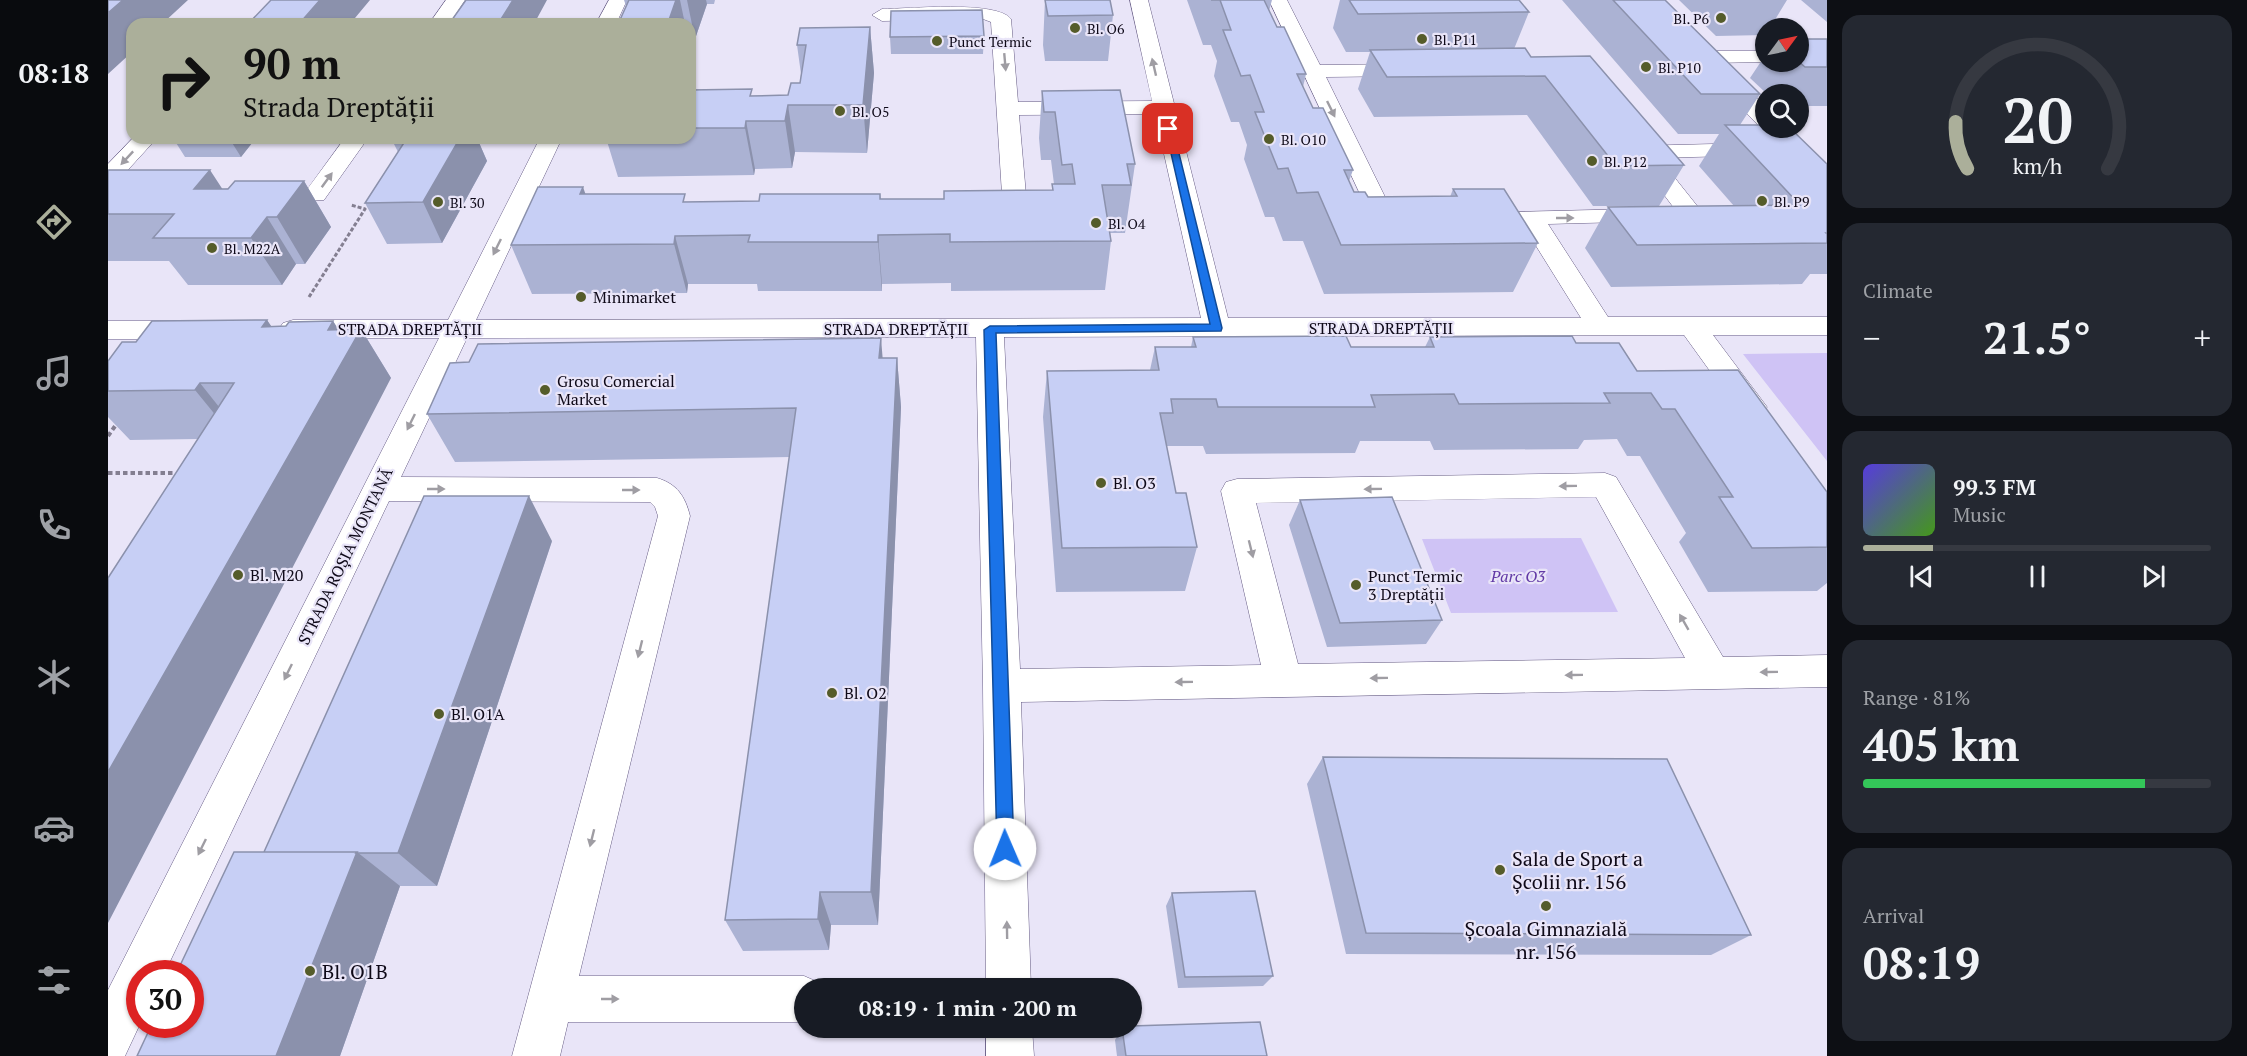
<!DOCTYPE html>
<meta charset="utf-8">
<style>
:root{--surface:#171b24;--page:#242831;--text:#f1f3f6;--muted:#9ea1a6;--line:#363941;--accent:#abaf9a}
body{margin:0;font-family:"PT Serif",serif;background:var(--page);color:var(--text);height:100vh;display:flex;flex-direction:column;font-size:22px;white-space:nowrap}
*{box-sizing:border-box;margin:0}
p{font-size:20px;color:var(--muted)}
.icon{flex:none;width:33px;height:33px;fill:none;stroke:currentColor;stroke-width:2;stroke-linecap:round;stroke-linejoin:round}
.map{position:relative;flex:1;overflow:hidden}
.side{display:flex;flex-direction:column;gap:15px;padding:15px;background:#0d0f14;width:420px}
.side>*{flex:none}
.guide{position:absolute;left:18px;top:18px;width:570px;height:126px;border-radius:18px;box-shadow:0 2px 4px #0004;background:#abaf9a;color:#111;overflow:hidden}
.needle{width:39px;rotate:57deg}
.fabs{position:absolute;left:1647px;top:18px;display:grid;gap:12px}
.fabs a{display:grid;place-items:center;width:54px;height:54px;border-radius:50%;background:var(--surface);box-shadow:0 2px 4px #0004;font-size:30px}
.speed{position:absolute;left:18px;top:960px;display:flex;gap:12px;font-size:30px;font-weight:700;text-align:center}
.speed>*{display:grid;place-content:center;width:78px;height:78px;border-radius:50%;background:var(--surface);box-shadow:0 2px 4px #0004;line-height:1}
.speed .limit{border:9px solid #d22;background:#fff;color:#111}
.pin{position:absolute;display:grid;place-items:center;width:51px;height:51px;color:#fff;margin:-26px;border-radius:12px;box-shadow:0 3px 9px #0006}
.me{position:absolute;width:66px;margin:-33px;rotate:359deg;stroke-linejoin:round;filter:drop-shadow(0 0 4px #0008)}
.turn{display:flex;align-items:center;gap:21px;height:126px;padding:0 18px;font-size:27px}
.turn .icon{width:78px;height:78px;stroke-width:2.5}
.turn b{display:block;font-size:42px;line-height:51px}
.big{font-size:45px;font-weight:700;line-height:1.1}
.side .widget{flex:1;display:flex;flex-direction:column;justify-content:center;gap:9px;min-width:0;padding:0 21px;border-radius:18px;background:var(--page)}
.side .dial{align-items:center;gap:0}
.dial svg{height:156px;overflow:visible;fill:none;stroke:var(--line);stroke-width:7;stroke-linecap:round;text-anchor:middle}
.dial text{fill:var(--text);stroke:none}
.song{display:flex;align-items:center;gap:18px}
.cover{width:72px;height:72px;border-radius:9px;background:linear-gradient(135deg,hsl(250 70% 55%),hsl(100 70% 35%))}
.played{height:6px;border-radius:3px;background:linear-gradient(90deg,var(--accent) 20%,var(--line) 20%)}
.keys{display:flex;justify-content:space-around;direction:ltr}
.heat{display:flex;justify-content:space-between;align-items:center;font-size:33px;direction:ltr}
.charge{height:9px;border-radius:4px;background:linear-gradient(90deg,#34c759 81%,var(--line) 0)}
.trip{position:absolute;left:686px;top:978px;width:348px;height:60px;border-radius:30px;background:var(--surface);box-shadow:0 2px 4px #0004;font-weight:700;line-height:60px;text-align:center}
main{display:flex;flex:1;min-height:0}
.menu{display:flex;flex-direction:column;width:108px;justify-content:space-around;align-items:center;background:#090b0e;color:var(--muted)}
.menu .icon{width:42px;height:42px}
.menu .current{color:var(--accent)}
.menu b{font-size:27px;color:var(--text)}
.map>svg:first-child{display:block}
</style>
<main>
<nav class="menu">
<b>08:18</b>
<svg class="icon current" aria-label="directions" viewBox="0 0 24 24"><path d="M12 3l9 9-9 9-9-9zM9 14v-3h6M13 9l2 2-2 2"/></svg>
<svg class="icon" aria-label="music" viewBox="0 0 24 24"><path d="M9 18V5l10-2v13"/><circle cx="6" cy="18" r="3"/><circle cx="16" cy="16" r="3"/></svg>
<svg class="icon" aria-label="phone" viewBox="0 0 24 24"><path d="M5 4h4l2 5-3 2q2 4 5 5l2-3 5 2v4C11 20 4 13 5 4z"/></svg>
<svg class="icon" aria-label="climate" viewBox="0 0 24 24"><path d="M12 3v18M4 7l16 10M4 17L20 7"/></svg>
<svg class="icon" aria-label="car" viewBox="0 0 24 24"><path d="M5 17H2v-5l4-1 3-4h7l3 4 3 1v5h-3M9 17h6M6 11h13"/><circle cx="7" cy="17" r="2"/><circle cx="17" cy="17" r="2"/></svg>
<svg class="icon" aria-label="filters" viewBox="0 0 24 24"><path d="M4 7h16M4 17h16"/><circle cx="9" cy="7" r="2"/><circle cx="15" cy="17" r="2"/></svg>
</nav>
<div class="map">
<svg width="1719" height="1056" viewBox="0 0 1719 1056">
<rect width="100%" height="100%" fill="#e9e5f8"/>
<!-- green -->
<path fill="#cfc3f5" d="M1719,353v108l-84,-107z
M1473,538l37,74 -167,1 -29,-74z"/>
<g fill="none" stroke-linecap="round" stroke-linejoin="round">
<!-- minor casing -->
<g stroke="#665c84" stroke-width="1">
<path id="minor" d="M338,0h19l-16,24h-20z
M501,0h18l-11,24h-20z
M1022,0h18l80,318h353l-58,-93 -53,-2 -3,-5 3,-5 204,-5 -43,-57 3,-5 120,-3 8,2 3,5 -3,5 -103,3 43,54 -7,8 -147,4 60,93h219v18h-114l54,72 -4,7 -11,3 -11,-3 -57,-79 -680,2 16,332 241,-4 -40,-174 5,-9 11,-3 368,-6 11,4 107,180 104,-2v32l-806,15 10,286h-45l-3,-302 -7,-349 -509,1 -66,139 256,1c20,6 28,18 33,38l-111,460h225l16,7 2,5h-18v34h-236l-8,34h-48l146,-540 -3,-9 -5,-5 -261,-1 -225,473h-24v50l-15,32h-17v-66l331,-652h-146l-10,-3 -4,-6 4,-6 10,-3h155l92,-182h22l-86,182 725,-2 -46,-204 -136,1 7,80c-13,18 -36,20 -57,15l-3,-5 3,-5 27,-3 6,-3 -11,-172 -8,-3 -101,2 -10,-6 10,-6c25,0 115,-9 129,10l7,83 134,-1zM1488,497l89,161 -387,6 -42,-161z
M1161,0h18l33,65 87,-1 7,2 3,4 -3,4 -7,2 -81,1 63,128 11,6 18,2 3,5 -3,5c-18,5 -40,2 -51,-14z
M1596,51h62v11h7l-69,1 -7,-2 -3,-4 3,-4z
M1613,69l7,2 38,36v20l-8,-2 -44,-46 -3,-4 3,-4z
M25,138h24l-41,45 -8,2v-21z
M237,138h23l-44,62 -55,3 -9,-2 -3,-5 3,-5 48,-3z
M0,321h82l10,3 4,6 -4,6 -10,3h-82z
M878,1028h46l2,28h-48z"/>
</g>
<!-- path-far1 -->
<path stroke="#847f91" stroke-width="3" stroke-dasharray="4 2" stroke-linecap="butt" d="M201,297l56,-88 -14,-4"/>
<!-- path -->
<path stroke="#847f91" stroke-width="4" stroke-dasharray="4.5 3" stroke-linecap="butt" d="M0,436l10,-14
M0,473h67"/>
<!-- minor -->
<use href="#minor" fill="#fff" fill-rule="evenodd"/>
</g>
<!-- wall -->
<path fill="#abb2d3" d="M516,0h91l-1,4h-7l-12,35h-5v-15h-78l7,-2 7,-16z
M937,0l68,15 -5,46h-63l-2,-16z
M1079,0h85l-3,11 8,16 29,47 -3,13 10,21 40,62 -4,11 5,11 14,5h82l3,-8 85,54 -25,49 -189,2 -21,-53h-20l-9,-24h-9l-21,-58 3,-14 -8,-23h-8l-17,-46 3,-15 -6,-16h-8z
M1232,0h179l10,12 -15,37 17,8 153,108 -25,41h-66l-66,-91 -153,2 -16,-28 12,-37h-24l-13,-24z
M1454,0h103l95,94 -20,31 87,39v110h-17l-8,10 -191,3 -26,-39 23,-41 126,-1 -35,-40 20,-32h-41z
M1571,0h108l-17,28h-4l-1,7 -49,1z
M1693,0h26v22z
M762,27l4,46 -7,80 -72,-1 -3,16 -37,1 -1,6 -136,2 -12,-39h84v-48l63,6 35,-1 12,-12 1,-9 -4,-29z
M876,36l-1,18h-92l-1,-17z
M1690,39h29v67h-29v-12h-31l-17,-16 16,-24v8h32z
M934,91l93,73 -10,69h-15l1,8 -6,49 -154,1v-8l-69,1v7h-124l-1,-7h-69l-1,9 -155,1 -21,-49 75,-51 101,8 72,-1 121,-7 1,5h63l108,-9v-6h2l-3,-24h-10l-2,-22z
M65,138h83l-15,19h-56z
M283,138h86l10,23 -45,82 -55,1 -22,-41 33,-51z
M0,170l115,19 81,-8 27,46 -26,37h-9l-14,21h-94l-19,-24h-61z
M159,320l4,7 15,-1 47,-5 6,9 22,-1 30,49 -194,61 -67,1 -22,-23v-56z
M1085,337l158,10h74l5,-10 146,6 61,28 190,121v91l-10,8 -109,1 -29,-50 7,-9 -46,-77h-13l-10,-17 -33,1 -6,9 -144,1 -4,-9h-70l-5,12 -149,1 -3,-8h-37l10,47 21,54 -12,44 -129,1 -13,-175 4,-46 103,-1 5,-23h36z
M775,358h14l4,49 -23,518h-47l-2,25 -86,1 -18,-31 65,-463 -335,5 -28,-48z
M1192,500l142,120 -16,24 -99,3 -38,-122z
M444,541l-115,345h-37l-60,170h-203l127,-204z
M1215,757l428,178 -40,20 -365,-1 -39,-170z
M1064,893l101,83 -10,10 -85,2 -12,-82z
M1014,1028h9l136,28h-150l-2,-16z"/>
<!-- shaded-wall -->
<path fill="#8b91ac" d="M15,0h65l-26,24h-30v28l-24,22v-61z
M212,0h50l-20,24h-51z
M405,0h34l-13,24h-36z
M568,0h4l5,24h-15l-1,-4z
M579,0h19l1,4 -12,35z
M762,27l4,46 -7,80 -4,-48z
M680,105l7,47 -3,16 -7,-47z
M638,121l9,48 -1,6 -9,-47z
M121,138h27l-15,19z
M338,138h31l10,23 -45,82 -19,-41z
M102,170l30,46 -46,-27z
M196,181l27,46 -26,37 -28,-47z
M475,187l17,48 -20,-41z
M159,217l29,47 -14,21 -31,-47z
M770,235l4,49v7l-4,-49z
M567,236l13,48 -1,9 -13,-49z
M159,320l34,49 -39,-42z
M225,321l17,28 11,-20 30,49 -283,545v-151l220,-442z
M773,338l4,49 -6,-29z
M789,358l4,49 -23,518 -7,-33z
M92,383l39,49 -4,7 -40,-49z
M421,496l23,45 -115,345 -39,-33z
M249,852l43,34 -60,170h-64z
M712,892l11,33 -2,25 -11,-31z"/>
<!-- building -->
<path fill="#c7cff5" stroke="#8b91ac" stroke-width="1.5" d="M0,0h15l-15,13z
M163,0h49l-21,24h-51z
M358,0h47l-15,24h-49z
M521,0h47l-7,20h7l-2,4h-62l1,-2h6z
M937,0h65l3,15 -65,1z
M1103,0h53l13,27h7l22,47h-9l16,34h10l30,62h-9l10,22h11l3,5 89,-1 -4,-7h51l34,54 -197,2 -23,-53 -21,1 -9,-25 -10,1 -23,-57h9l-14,-37 -9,1 -18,-46h8l-11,-30z
M1241,0h170l10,12 -171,2z
M1505,0h52l95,94h-59z
M874,10l2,26 -94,1 1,-26z
M762,27l-7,78h-75l-3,16h-39l-1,7h-55v-38l62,-1 -2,7 38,-1 3,-12h9l6,-38h-9l3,-17z
M1690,39h29v28h-22l-7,-6z
M1417,48l6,9 59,-1 94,109 -68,1 -71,-90 -158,1 -17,-27z
M1012,90l15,74h-8l4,21h-29l9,56 -161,1v-8l-72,1v7h-130l2,-7 -75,1 -1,8 -163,1 27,-58h45l-3,7h105l-2,8 76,-1 1,-7h120v5h64v-8l109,-1 -1,-6h23l-3,-20 -10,1 -7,-53h-11l-2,-21z
M1617,125h41v3h24l37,36v69h-1l1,1v9l-190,2 -29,-38 192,-2z
M299,138h53l-37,64 -58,1z
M0,170h102l-16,19h34l7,-8h69l-27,36h-10l-16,21h-98l21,-24h-66z
M159,320l-5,7 24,-1 3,-4 44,-1 -5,9 33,-1 -253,443v-194l126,-195h-34l-5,7 -87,1v-30l14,-19h14l16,-21z
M1238,336l5,11h83l-4,-10 142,-1 4,7h43l18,28 101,-1 89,122v55l-75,1 -33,-51h14l-58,-88h-13l-11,-16h-47l6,10 -151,1 -5,-10 -83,1 4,12h-157l-2,-8h-45l2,14h-13l16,80h10l11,54 -135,1 -15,-177 112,-1 -4,-23h41l-3,-10z
M773,338l-2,20h18l-26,534h-51l-2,27 -93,1 71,-512 -369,6 23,-51 19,-1 9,-18z
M316,496h105l-131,357h-42l1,-1h-93z
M1284,497l50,123 -102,3 -40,-123z
M1215,757l344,2 84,176 -385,-2z
M126,852h123l-81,204h-139l15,-32h38v-50h-14z
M1147,891l18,85 -88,1 -13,-84z
M1152,1022l7,34h-141l-4,-28h9v-2z"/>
<!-- one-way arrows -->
<defs><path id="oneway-solid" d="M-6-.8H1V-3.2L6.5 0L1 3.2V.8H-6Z" transform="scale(1.5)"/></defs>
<g fill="#9f9da3">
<use href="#oneway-solid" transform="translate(897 62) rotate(85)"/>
<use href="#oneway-solid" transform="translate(1046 67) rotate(-103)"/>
<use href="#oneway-solid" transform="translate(1223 109) rotate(64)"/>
<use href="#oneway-solid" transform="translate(19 158) rotate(133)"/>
<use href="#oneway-solid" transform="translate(219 180) rotate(-54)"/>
<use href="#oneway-solid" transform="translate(1457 218)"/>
<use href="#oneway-solid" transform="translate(389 247) rotate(116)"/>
<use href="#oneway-solid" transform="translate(303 422) rotate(116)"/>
<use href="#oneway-solid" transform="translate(1460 486) rotate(179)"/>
<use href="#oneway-solid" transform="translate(328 489)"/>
<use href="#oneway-solid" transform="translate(1265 489) rotate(179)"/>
<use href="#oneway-solid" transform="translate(523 490)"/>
<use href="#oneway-solid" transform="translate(1143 549) rotate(76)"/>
<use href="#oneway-solid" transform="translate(1576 622) rotate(-120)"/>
<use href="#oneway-solid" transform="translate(532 649) rotate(104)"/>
<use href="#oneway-solid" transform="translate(180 672) rotate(116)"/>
<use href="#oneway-solid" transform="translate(1661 672) rotate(179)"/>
<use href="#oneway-solid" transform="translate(1466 675) rotate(179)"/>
<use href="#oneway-solid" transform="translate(1271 678) rotate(179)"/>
<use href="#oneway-solid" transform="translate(1076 682) rotate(179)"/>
<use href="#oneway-solid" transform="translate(484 838) rotate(104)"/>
<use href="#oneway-solid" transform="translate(94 847) rotate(116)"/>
<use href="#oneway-solid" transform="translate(899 930) rotate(-91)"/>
<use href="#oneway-solid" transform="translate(502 999)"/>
</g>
<!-- route -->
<path fill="#1a73e8" stroke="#114b97" stroke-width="1.5" d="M1057,127l8,2 49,199 -1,3 -225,2 18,516 -3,6 -6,2 -6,-2 -2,-6 -13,-519 6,-4 220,-2z"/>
<!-- markers -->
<g fill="#555c2a" stroke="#e9e5f8" stroke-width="2">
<circle cx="1613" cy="18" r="6"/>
<circle cx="967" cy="28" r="6"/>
<circle cx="1314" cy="39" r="6"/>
<circle cx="829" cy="41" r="6"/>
<circle cx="1538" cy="67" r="6"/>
<circle cx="732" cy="111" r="6"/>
<circle cx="1161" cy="139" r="6"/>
<circle cx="1484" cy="161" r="6"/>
<circle cx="1654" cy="201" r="6"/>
<circle cx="330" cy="202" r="6"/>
<circle cx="988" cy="223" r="6"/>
<circle cx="104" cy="248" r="6"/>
<circle cx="473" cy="297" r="6"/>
<circle cx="437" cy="390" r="6"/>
<circle cx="993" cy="483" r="6"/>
<circle cx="130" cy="575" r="6"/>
<circle cx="1248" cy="585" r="6"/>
<circle cx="724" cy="693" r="6"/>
<circle cx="331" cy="714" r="6"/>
<circle cx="1392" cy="870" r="6"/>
<circle cx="1438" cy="906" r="6"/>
<circle cx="202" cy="971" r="6"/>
</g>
<g text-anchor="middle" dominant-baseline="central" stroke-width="4.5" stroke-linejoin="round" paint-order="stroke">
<!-- far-poi labels -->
<g font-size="14" fill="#0e0918" stroke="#e9e5f8" text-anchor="start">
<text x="1601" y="18" text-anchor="end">Bl. P6</text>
<text x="979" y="28">Bl. O6</text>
<text x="1326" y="39">Bl. P11</text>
<text x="841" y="41">Punct Termic</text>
<text x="1550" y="67">Bl. P10</text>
<text x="744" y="111">Bl. O5</text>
<text x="1173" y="139">Bl. O10</text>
<text x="1496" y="161">Bl. P12</text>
<text x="1666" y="201">Bl. P9</text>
<text x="342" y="202">Bl. 30</text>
<text x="1000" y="223">Bl. O4</text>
<text x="116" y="248">Bl. M22A</text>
</g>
<!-- poi labels -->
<g font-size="16" fill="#0e0918" stroke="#e9e5f8" text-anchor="start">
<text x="485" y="297">Minimarket</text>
<text x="449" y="381">Grosu Comercial<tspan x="449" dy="18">Market</tspan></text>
<text x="1005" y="483">Bl. O3</text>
<text x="142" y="575">Bl. M20</text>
<text x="1260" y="576">Punct Termic<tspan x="1260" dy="18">3 Dreptății</tspan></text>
<text x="736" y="693">Bl. O2</text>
<text x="343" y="714">Bl. O1A</text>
</g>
<!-- street labels -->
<g font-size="16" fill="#0e0918" stroke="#e9e5f8">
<text x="1273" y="328">STRADA DREPTĂȚII</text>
<text x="302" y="329">STRADA DREPTĂȚII</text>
<text x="788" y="329">STRADA DREPTĂȚII</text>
<text transform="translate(237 556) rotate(-64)">STRADA ROȘIA MONTANĂ</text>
</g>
<!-- park labels -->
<g font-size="16" font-style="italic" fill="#623aa6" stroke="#e9e5f8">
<text x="1410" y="576">Parc O3</text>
</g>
<!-- near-poi labels -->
<g font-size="20" fill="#0e0918" stroke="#e9e5f8" text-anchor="start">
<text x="1404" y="858">Sala de Sport a<tspan x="1404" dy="23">Școlii nr. 156</tspan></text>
<text x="1438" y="928" text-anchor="middle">Școala Gimnazială<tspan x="1438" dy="23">nr. 156</tspan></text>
<text x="214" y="971">Bl. O1B</text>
</g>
</g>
</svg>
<div class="fabs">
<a><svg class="needle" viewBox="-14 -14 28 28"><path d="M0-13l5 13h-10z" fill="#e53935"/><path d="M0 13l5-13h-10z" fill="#9ea1a6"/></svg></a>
<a><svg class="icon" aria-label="search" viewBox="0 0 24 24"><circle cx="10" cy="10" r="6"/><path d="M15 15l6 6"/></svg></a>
</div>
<div class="speed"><div class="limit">30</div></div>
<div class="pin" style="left:1060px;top:129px;background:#d93025"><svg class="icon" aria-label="arrive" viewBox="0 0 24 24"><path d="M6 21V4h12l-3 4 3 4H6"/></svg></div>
<svg class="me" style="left:897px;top:849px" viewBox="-20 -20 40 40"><circle r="19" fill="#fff"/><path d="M0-13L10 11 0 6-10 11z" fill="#1a73e8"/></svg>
<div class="trip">08:19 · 1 min · 200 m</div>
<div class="guide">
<div class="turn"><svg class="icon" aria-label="right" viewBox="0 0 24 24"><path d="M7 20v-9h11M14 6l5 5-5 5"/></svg><div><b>90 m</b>Strada Dreptății</div></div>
</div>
</div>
<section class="side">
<div class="widget dial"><svg viewBox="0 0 100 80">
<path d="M14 69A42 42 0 1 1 86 69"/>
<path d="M14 69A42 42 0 0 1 8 45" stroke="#abaf9a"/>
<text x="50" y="56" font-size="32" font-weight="700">20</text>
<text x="50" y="72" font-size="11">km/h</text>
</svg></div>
<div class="widget"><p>Climate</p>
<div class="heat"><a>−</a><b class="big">21.5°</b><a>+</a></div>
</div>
<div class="widget">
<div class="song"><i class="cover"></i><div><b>99.3 FM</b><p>Music</p></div></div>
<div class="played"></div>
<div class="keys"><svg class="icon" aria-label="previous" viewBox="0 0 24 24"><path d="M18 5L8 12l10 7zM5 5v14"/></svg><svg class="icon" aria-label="pause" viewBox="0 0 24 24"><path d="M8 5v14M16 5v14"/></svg><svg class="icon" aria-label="next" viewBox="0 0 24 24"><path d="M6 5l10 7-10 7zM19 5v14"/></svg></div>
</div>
<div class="widget"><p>Range · 81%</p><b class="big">405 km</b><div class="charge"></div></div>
<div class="widget"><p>Arrival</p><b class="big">08:19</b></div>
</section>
</main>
